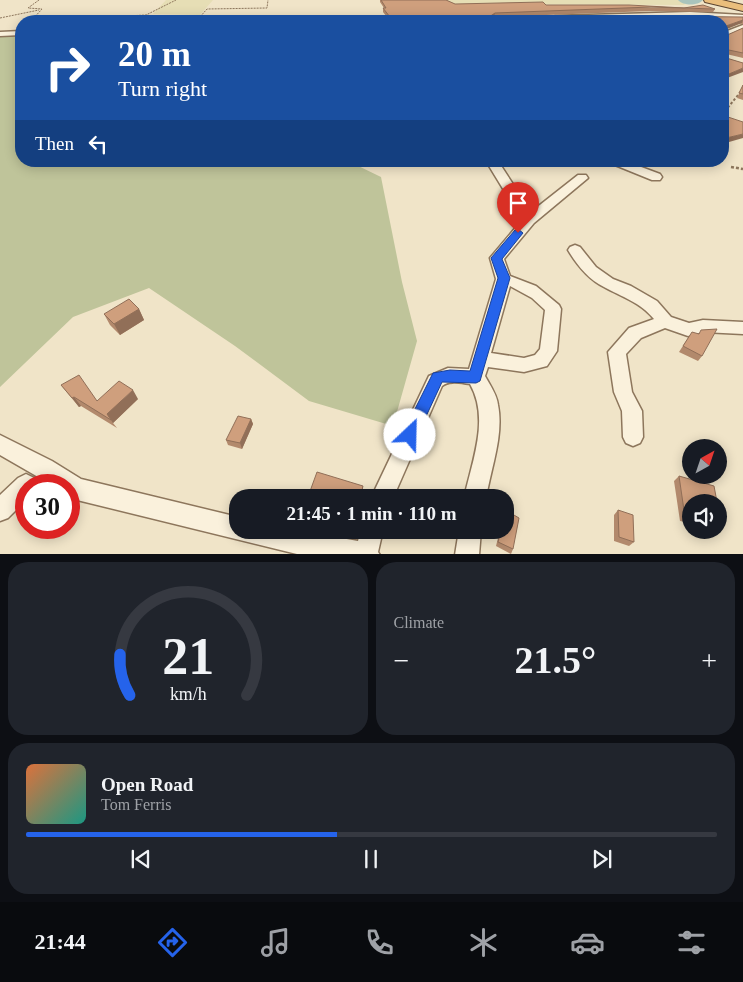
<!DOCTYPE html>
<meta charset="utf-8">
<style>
:root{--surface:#171b24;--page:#20242c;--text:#f1f3f6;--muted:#9ea1a6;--line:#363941;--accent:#2563eb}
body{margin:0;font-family:"Times New Roman",serif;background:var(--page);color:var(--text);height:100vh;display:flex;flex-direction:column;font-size:19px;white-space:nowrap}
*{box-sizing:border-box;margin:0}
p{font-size:16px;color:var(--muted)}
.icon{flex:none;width:28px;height:28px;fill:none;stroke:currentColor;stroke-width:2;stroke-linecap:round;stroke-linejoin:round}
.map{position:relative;height:554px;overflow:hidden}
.details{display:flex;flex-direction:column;gap:8px;padding:8px;background:#0d0f14;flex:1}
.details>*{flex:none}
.hud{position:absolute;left:15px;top:15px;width:714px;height:152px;border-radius:20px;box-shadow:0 2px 12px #0003;background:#1a4fa0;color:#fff;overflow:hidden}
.needle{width:32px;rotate:40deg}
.controls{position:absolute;left:682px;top:439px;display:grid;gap:10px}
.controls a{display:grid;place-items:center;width:45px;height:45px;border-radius:50%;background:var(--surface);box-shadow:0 2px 12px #0003;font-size:25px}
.speed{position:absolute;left:15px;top:474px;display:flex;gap:10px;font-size:25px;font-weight:700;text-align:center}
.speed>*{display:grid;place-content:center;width:65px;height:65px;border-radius:50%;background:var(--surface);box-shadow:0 2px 12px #0003;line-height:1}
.speed .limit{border:8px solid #d22;background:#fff;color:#111}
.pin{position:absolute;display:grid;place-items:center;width:42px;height:42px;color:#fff;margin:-51px -21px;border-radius:50% 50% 50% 0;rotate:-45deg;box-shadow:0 0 5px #0007}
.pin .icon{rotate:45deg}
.me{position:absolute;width:55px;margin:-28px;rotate:24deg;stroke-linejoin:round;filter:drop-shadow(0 0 4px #0008)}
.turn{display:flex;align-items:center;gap:18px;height:105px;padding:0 20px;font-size:22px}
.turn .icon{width:65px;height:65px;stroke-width:2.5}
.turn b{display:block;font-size:35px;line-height:42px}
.then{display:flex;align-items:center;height:48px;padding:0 20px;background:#0003;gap:10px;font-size:19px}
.big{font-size:38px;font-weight:700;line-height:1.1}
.details .widget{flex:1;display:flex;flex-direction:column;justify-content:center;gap:8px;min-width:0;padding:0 18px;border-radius:20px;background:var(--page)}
.details .dial{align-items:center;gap:0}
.dial svg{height:130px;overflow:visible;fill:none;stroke:var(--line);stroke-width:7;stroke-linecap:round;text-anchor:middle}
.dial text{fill:var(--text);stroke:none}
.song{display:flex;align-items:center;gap:15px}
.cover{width:60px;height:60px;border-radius:8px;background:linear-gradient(135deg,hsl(20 70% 55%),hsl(170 70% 35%))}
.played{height:5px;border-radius:2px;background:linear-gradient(90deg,var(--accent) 45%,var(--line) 45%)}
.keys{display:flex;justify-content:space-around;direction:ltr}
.heat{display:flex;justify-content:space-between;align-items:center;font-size:28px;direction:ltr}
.details .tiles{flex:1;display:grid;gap:8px;grid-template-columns:1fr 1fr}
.widget:last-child{grid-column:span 2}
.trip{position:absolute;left:229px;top:489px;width:285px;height:50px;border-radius:20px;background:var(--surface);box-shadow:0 2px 12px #0003;font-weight:700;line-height:50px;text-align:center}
.tabs{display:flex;height:80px;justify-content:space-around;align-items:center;background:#090b0e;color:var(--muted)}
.tabs .icon{width:35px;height:35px}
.tabs .selected{color:var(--accent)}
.tabs b{font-size:22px;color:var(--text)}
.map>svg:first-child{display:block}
</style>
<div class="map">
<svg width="743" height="555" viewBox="0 0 743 555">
<rect width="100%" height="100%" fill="#f0e4c8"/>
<!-- farmland -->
<path fill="#e6deb5" d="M166,0h47l-13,15 -47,-1z
M445,0h245l4,2 -11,3 -230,-1z"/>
<!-- cemetery -->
<path fill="#bfc49a" d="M21,34v127h327l33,16 21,105 15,59 -24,85 -84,-25 -74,-55 -86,-58 -76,29 -73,70v-352z"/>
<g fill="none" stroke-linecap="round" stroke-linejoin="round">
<!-- river -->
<path fill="#a9c4bc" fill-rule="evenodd" d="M678,0h25c-5,6 -20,6 -25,0z"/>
<!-- minor casing -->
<g stroke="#8d765c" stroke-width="3">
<path id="minor" d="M690,12l53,3v4l-53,-3 -135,4 -4,-2 4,-2z
M743,25v5l-21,8v-5z
M21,31v4l-21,1v-4z
M486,161h12l33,51 47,-37h8l2,3 -54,45 -30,36 6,17 26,10 23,19 2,4 -4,42 -10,15 -23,6 -36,-5 -3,9c5,9 12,19 13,29 6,30 -7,63 -12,93h-22c8,-37 26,-79 6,-114 -9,-1 -21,-4 -28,2l-49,112h-22l58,-122 19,-8 21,1 27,-90 -6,-21 32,-38zM510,286l22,12 13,12 -5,39 -5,6 -11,3 -33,-5z
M613,161h12l35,13 2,3 -2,3h-8l-37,-15z
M575,245l5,2 16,20 17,12 18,7 26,15 14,16 18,6 14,-3 40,2v12l-40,-2 -15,4 -23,-8 -24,10 -15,16 6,38 10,19 1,26 -3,6 -7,3 -7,-3 -3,-6 -1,-26 -8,-19 -6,-40 21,-24 25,-9c-14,-17 -32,-22 -50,-32 -16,-8 -27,-22 -36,-37l2,-3z
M0,435l52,26 29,18 157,38v13h58l62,11 3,-11h22l-5,22 2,3h-79l-224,-55 -8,-4v-11h-17l-52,-30z
M26,474l8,4 3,7h-11v15l-18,18 -8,3v-26l18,-17z
M459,530h22l-2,25h-24z"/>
</g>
<!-- trunk casing -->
<g stroke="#5b4430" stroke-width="2">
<path id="trunk" d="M704,0h18l21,5v6l-38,-9z"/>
</g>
<!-- path-far2 -->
<path stroke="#8d765c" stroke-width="1" stroke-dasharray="2 1" stroke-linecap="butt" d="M0,18l39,-8
M31,21l115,-6 30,-15
M31,21l11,-12 -14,-1 11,-8
M186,21l13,-3 8,-9 60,-1 1,-8"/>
<!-- path-far1 -->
<path stroke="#8d765c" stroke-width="2" stroke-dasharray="2.5 2" stroke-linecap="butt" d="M725,111l18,-22"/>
<!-- path -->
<path stroke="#8d765c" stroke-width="2.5" stroke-dasharray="3 2" stroke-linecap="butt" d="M731,167l12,2"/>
<!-- minor -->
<use href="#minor" fill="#faf1dc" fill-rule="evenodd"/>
<!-- trunk -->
<use href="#trunk" fill="#eabe7c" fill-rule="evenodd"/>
</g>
<!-- wall -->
<path fill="#b2896c" d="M380,0h66l9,4 91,1 169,4 -2,3 -63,-1 -156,6 -3,2 252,-2v7l-21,-3h-332l-7,-9v-4h1l-4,-6z
M743,28v30l-21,-5 3,-17z
M722,55l1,2 20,6 -16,15 -5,-1z
M743,85v15l-6,-2z
M139,309l5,11 -24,15 -10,-10 -6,-11z
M688,338l14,18 -4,5 -19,-9z
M61,385l36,16 41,-2 -25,24 4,5 -36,-22 -2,1z
M251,419l2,5 -11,25 -14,-4 -2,-5z
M679,476l12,26v21l-11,-2 -6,-40z
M363,486v12h-53l-1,-4z
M618,510l16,32 -5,4 -15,-5v-26z
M507,511l6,38 -2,5 -15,-8 4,-16h5v-15z"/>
<!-- shaded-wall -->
<path fill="#916f58" d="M495,13l-1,4 -6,4 1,-4z
M743,20l-1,3 -20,8 1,-4z
M743,68v4l-16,6 2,-4z
M743,134v4l-21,6v-5z
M139,309l5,11 -24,15 -6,-11z
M133,390l5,9 -25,24 -6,-9z
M74,397l7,9 -2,1 -7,-9z
M251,419l2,5 -11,25 -2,-6z
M363,486v12h-3z"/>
<!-- building -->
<path fill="#cf9f7d" stroke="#916f58" d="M381,0h65l9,4 88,-2 3,3h83l55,3 19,-3 12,4 -64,-2 -156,6 -6,4 2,2 160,-3 92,1v3l-20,7 -1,4v-10h-329l-10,-13h3z
M743,28v25l-19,-4 -2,1v-16l3,2z
M722,55l1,2 20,6v5l-14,6 -7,-3z
M743,85v9l-4,-1z
M722,115l21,7v12l-21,5z
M129,299l10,10 -25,15 -10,-10z
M717,329l-15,27 -19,-10 9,-14 7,2 2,-4z
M79,375l18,26 22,-20 14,9 -26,24 4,6 -37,-23 -2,1 -11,-13z
M238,416l13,3 -11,24 -14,-3z
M317,472l46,14 -3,12h-40l-11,-4z
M679,476l35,10 3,16h-26v16l-6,-1z
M618,510l15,5 1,27 -15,-5z
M507,511l12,7 -6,31 -15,-7 3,-12h4v-13z
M719,511l2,12 -2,-1z"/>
<!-- route -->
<path fill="#2563eb" stroke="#184099" d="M518,229l5,4 -21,26 8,19 -30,103 -4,2 -34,-1 -27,58 -5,2 -5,-2 -3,-5 31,-62 17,-3 20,1 28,-93 -7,-20 24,-28z"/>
</svg>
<div class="controls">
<a><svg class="needle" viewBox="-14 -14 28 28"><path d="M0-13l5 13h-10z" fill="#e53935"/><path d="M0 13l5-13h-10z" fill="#9ea1a6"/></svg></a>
<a><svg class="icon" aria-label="sound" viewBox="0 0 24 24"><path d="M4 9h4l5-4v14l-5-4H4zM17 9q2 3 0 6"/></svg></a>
</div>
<div class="speed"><div class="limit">30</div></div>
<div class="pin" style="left:518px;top:233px;background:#d93025"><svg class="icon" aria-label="arrive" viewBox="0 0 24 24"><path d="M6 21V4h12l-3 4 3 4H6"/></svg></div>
<svg class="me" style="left:410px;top:435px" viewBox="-20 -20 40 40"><circle r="19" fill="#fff"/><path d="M0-13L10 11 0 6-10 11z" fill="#2563eb"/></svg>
<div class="trip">21:45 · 1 min · 110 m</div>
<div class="hud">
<div class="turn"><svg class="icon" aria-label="right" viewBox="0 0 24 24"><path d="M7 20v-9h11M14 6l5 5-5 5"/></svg><div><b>20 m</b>Turn right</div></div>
<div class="then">Then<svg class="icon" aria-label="left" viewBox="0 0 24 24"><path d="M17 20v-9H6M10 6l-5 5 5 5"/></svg></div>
</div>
</div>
<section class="details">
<div class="tiles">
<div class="widget dial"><svg viewBox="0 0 100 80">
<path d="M14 69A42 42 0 1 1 86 69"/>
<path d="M14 69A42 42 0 0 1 8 44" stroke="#2563eb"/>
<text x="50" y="56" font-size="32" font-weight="700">21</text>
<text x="50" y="72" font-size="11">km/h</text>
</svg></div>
<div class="widget"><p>Climate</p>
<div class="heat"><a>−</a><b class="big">21.5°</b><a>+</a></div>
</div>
<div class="widget">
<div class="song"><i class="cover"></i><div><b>Open Road</b><p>Tom Ferris</p></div></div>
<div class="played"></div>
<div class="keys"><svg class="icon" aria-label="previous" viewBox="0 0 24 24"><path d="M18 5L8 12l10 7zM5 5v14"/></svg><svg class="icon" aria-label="pause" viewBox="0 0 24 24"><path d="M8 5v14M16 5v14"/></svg><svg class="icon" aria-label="next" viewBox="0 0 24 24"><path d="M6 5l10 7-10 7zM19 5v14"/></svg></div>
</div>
</div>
</section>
<nav class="tabs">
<b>21:44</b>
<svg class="icon selected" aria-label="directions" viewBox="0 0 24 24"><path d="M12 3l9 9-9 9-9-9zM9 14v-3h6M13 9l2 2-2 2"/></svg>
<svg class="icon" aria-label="music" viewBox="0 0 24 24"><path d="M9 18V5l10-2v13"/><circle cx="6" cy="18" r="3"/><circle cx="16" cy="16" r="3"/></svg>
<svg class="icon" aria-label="phone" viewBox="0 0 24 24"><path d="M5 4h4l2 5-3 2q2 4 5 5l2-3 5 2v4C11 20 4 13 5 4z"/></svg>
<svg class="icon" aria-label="climate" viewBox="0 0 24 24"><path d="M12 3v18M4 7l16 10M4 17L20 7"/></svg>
<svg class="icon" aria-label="car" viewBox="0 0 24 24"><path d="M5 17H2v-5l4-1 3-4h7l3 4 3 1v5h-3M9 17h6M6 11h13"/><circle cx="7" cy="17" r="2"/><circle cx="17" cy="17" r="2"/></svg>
<svg class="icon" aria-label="filters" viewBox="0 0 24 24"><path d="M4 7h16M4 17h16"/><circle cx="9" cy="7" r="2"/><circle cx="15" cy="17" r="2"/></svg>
</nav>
